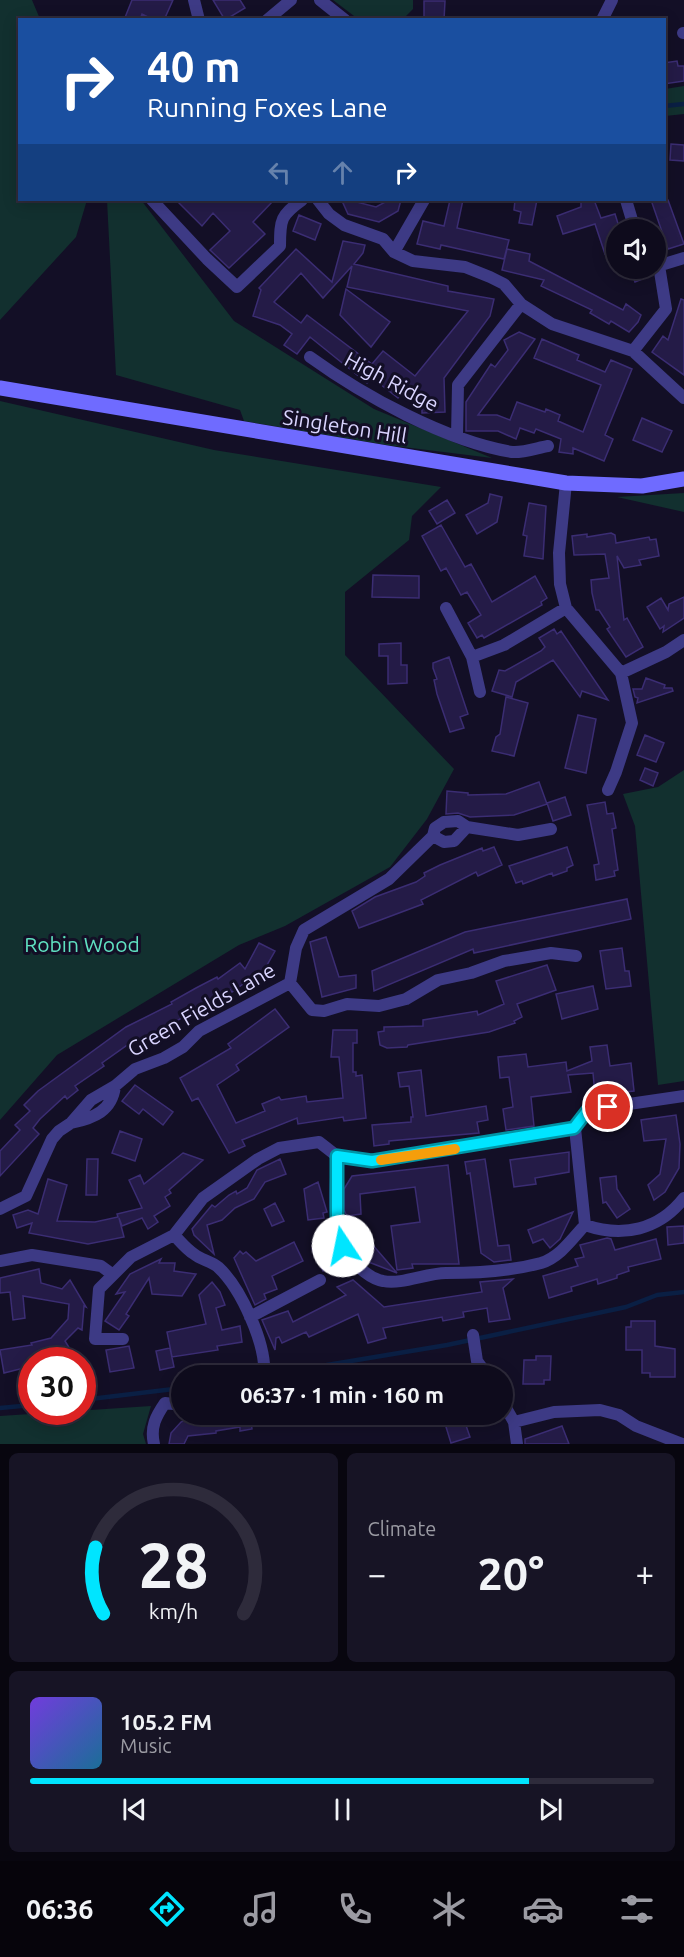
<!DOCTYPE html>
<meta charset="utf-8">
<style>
:root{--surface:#0e0b1c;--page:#171425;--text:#f1f3f6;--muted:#9b9ba3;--line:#2e2b3b;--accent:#00e5ff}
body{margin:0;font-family:Ubuntu,sans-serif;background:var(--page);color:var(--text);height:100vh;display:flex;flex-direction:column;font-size:22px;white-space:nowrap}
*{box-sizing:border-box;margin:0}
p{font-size:20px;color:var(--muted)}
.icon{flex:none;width:33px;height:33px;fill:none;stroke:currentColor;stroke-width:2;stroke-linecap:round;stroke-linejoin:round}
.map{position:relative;height:1444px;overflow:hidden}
.drawer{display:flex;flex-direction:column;gap:9px;padding:9px;background:#08060f;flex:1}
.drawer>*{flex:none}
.hud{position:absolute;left:18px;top:18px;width:648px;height:183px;border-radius:0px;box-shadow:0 3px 15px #0003,0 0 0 2px var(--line);background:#1a4fa0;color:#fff;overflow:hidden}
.fabs{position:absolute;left:606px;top:219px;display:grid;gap:12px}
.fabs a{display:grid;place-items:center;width:60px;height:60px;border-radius:50%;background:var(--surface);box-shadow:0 3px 15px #0003,0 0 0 2px var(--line);font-size:30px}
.speed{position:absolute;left:18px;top:1347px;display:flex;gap:12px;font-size:30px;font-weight:700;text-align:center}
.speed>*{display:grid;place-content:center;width:78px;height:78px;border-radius:50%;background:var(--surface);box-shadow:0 3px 15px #0003,0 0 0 2px var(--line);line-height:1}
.speed .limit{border:9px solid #d22;background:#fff;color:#111}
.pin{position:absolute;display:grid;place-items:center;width:51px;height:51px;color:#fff;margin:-26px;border:3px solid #fff;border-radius:50%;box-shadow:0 2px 6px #0007}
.me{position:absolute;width:66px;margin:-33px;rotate:349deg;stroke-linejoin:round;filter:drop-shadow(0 0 4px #0008)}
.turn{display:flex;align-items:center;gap:21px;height:126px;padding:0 30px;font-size:27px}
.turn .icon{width:78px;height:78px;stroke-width:2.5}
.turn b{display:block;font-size:42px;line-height:51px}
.lanes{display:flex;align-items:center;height:57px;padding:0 30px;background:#0003;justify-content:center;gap:30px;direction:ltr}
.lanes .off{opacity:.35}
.big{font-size:45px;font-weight:600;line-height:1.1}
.drawer .tile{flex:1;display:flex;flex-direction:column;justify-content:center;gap:9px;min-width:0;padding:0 21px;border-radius:9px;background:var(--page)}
.drawer .dial{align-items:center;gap:0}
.dial svg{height:156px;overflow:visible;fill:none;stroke:var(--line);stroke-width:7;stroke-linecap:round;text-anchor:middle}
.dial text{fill:var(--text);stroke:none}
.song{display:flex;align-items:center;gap:18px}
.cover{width:72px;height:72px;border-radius:9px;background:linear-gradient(135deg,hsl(260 70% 55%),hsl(200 70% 35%))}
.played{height:6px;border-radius:3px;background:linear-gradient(90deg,var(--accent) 80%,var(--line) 80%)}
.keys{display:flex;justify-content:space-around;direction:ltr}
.heat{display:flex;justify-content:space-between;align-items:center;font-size:33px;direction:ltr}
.drawer .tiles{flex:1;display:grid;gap:9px;grid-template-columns:1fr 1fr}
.tile:last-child{grid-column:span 2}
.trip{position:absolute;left:171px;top:1365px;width:342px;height:60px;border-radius:30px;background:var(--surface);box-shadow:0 3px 15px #0003,0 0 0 2px var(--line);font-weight:600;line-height:60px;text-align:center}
.tabs{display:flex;height:96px;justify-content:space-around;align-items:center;background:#06040b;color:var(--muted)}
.tabs .icon{width:42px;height:42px}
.tabs .selected{color:var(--accent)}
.tabs b{font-size:27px;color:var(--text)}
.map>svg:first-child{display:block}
</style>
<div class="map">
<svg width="684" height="1444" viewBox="0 0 684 1444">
<rect width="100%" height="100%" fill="#130f26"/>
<!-- green -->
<path fill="#12302f" d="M0,0h32l8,19 -20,1v180h67l-11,37 -76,83z
M333,0h80v9l-10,10h-45z
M684,86v28l-19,2v-27z
M107,200h34l93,121 140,88 118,49 -105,-13 -143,-24 -4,-11 -124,-35z
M0,401l214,49 227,37 -29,29 -3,24 -64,52v63l109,114 -27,50 -37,48 -105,59 -46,19 -182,110 -57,65z
M684,493v19l-67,-15z
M684,770v311l-26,4 -23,-259 -12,-32 35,-7z
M151,1406l-8,28 3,10h-146v-28z"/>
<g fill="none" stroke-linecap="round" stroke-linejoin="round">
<!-- stream -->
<path stroke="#0a1f44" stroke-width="4.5" d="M664,106l20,-2
M267,1375l180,-30 179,-38 31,-12 27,-3
M82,1400l100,-12
M0,1408l32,-3"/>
</g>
<!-- building -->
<path fill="#241b47" stroke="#3b2d73" stroke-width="1.5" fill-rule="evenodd" d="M132,0h41l-9,20h-10l-12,-6 -2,6h-16z
M213,0h27l5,8 -20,12z
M424,1h21l-1,19h-20z
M677,61l1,5h6v15l-20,3v-21z
M671,144l13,1v16l-14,-1z
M176,200h98l-21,22 12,12 -36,34 -19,-18 20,-19 -17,-18 -11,13z
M349,200l27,7 13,-7h12l-3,11 -19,11 -31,-8 -5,-11z
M450,200h13l-6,28 52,12 -5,19 -63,-14 -1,4 -23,-5 6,-23 21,5z
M515,200h22l-5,25 -13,-2 2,-11 -7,-2z
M581,200h13l7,18 14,-4 5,16h-4v21l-11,3 -10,-30 -32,10 -6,-18 24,-9z
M651,200h17l16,44 -16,5z
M299,215l22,9 -6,16 -22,-9z
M343,241l22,4 -2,8 -9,11 94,22v5l46,8 -4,17 -46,62 1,34 -23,1v-11l-17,-14 -7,10 -27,-21 -4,6 -57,-46 -13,17 -13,-9 8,-11 -12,-9 -27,-9 8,-26 -2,-2 37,-39 36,33zM352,266l-5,21 121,24 -53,65 -32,-25 -11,13 -65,-49 -6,8 -27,-21 27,-29 22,25z
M507,249l23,5 -1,7 94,49 3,-6 15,11 -3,7 -9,10 -18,-11 -2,3 -19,-11 2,-3 -51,-24 3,-6 -42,-10z
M630,268h21l1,7 -17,7z
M346,289l44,33 -19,25 -31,-32z
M681,299l3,1v75l-32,-23 11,-16 5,4z
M519,332l16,7 -57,76h19l13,5 7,-18 28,10 1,-3 14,6 -2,6 25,11 18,-47 -67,-27 8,-19 37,16 -2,5 28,12 6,-12 21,9 -27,66 8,4 -9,22 -31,-13v6l-14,-2 2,-13 -25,-10 -2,4 -14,-5 -4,11 -18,-8h-32v-29l25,-38 4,3 13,-17 -4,-10z
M642,418l30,13 -10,21 -29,-12z
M490,494l12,3 -5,25 -20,12 -11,-19 22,-12z
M447,500l8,13 -18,11 -8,-13z
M529,503l17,3 -3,53 -19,-3 3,-20 -4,-1z
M441,525l24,42 6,-3 21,38 43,-26 12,22 -6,4 1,3 -58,33 -2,-3 -5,3 -9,-15 13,-8 -14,-23 -6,3 -15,-27 -5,3 -19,-35z
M611,533l4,2 1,8 33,-6 1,3 6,-1 3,17 -20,4 2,5 -17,3 -7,-12 7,64 3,-2 16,29 -17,10 -19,-28 3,-2 -11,-17h-3l-4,-17 -1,-13 18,-2 -4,-24 -31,1 -2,-19 15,-2v3z
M373,575l46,1v22l-47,-1z
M684,597v21l-21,14 1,-6 -4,3 -13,-22 14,-9 7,12 1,-6z
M554,629l3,5 4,-3 47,69 -26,-9 -2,6 -27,-37 -37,22 -4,15 -20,-6 7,-21 6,1 36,-20 4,-4 -6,-9z
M401,643v22h6v18l-19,1v-28h-9v-12z
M449,657l19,57 -8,3 4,11 -14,4 -13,-38 -3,-14 3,-1 -4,-11v-5z
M646,678l19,7 -1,3h8l1,3 -36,12 1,-5 -3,-1 -2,-8h9z
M506,697l22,6 -14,53 -22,-5 4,-14 4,-3z
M578,715l18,4 -10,54 -21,-5z
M645,735l19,8 -8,19 -19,-7z
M645,768l13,5 -5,13 -13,-6z
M539,782l8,22 -33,11 -44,2 -12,-4 -12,1 1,-23 21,2v2l38,-1z
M565,797l6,18 -18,6 -6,-18z
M605,802l2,12 6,-1 3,15 -4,1 6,41 -4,1 1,5 -19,4 -2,-15 5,-1 -12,-59z
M494,847l8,18 -24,11 -2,-4 -55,28 2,4 -64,24 -7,-17 23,-14 41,-15 9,-6 -1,-3 16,-8 42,-17 1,3z
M567,847l6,18 -6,3v3l-14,5 -1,-3 -29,11 -1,-3 -6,2 -7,-17z
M627,899l4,20 -157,34 -1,-4 -99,42 -2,-20 93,-39z
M326,937l13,40 17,-2v13l-34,9 -12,-55z
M259,943l16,8 -12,21 -2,-1 -29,21 -2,-2 -30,16 -34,22 -40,18 -24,17 2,3 -29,20 3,4 -11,9 -2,-3 -25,23 -7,9 6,6 -39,42v-25l20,-21 -5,-5 15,-14 -6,-6 14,-14 88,-64 46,-23 -1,-2 25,-14 21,-11 1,2 22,-16 5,6z
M622,948l3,23h4l2,15 -25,3 -6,-38z
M547,965l9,25 -39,14 5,13 -8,4 1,2 -26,9 -81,13 -1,2 -20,1 -7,-3 -2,-13 6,-1v-4l39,-1v-6l54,-9 1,4 26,-11 -8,-23z
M593,986l5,23 -36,10 -6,-25z
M275,1009l14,18 -53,38 3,5 -22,15 19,38 29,-12 -3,-7 17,-7 2,3 25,-4 1,6 36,-4 -4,-41h-8l2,-27h24v13h-4v29h3v4l6,-1 4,43 -22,3 -1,-4 -45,7 -1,-6 -55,22 3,6 -16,7 -31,-55 -6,3 -12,-23 51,-30 -3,-4z
M607,1045l3,21 21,-3 3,28 -39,4 -2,-22 -25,2 3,17 -40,5 3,29 -28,4 -3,-21 10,-2 -4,-30 -9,1 -2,-21 28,-3 2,13 38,-5 1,9 25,-10 -2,-14z
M421,1070l5,46 60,-10 2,14 -11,2 2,11 -90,8v3l-15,2 -2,-21 39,-3v-5h2l-4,-31 -9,1 -2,-14z
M135,1085l38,27 -10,13 -20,-16 -4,5 -17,-13z
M676,1115l4,29 -1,24 -14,24 -11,8 -6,-15 12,-11 6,-35 -22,2 -3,-21z
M120,1131l22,8 -7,22 -23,-8z
M569,1152v20l-34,6 1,6 -22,3 -4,-27z
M183,1153l20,7 -34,30 2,3 -6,4 5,9 -16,10 4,6 -10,7 -6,-11 -20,8 -3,-8 5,19 -36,7 -59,-11 3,-10 -15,5 -4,-13 15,-5 10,4 10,-35 19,6 -10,36 38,1 23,-5 -1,-3 25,-6 -13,-28 11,-5 4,9z
M87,1159h11l-1,36h-11z
M280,1159l6,15 -21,8 -11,17 -19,9 -13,12 -15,5 7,29 -20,-19 -2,-6 20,-24 3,2 14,-12 7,-4 1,3 10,-6 10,-18z
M485,1159l13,87 11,-1 2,15 -17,2 -13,-9 -11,-80 -3,1 -2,-12z
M448,1165l11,99h-47l1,4 -16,2 -6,-44 29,-4 -5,-35 -55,7 1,20 -14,2 -3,-6v-21l8,-13z
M616,1176l1,13 13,20 -13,9 -11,-16 -3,1 -3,-25z
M318,1182l9,30 -4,1 1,5 -16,2 -4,-31z
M275,1203l9,18 -12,5 -8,-17z
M573,1212l-13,27 -10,9 -7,-9 -10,4 -5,-13z
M363,1225l2,11 32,37 -31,-12 -15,-19 -2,-11z
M684,1226v17l-16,2 -1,-18z
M607,1238l4,1 4,11 41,-11 5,20 -33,8 1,4 -12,4v3l-19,6 -1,-5 -26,8 1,4 -23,7 -6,-22 35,-10 -3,-7 9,-2 -4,-12z
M294,1242l9,19 -31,15 5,13 -13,5 2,5 -11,6 -21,-47 6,-7 3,3 3,-2 10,9z
M326,1243l10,23 -13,5 -11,-22z
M161,1259l-2,4h16l-1,8 22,3 -14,22 -30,-2 -3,-16 -23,36 3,2 -10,14 -14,-9 20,-29 -9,2 14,-20z
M39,1269l2,14 21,6 8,-9 16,27 -2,-1 -2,24 -4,-2 -13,13 5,8 -18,11h-20v6l-28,7 -4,-23 32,-5 -1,-2 20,-5 17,-19 1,-15 -46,-8 2,22 -12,2 -3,-28 -10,1v-15z
M513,1279l-10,9 7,31 -21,3 -2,-14 -24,4 1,5 -21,4 -1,-4 -59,11 3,10 -18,5 -10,-29 -49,23 -3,-5 -24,11 -3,-6 -3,1 -1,12 -13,-30 26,-9 5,11 53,-27 -9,-8 16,-7 31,27 98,-15 -2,-10z
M212,1282l8,10 5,13 -9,3 6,22 18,-4 2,16 -25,4 1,4 -46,7 -5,-25 39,-8 -7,-29z
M631,1321h24v25l20,3v28h-25v-4h-8v-23h-16v-23h5z
M129,1346l5,22 -24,4 -4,-22z
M170,1348l4,19 -14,3 -4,-19z
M536,1356h15l-1,24h-6v4h-21l1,-24h12z
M197,1414h53l2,15 -12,2v-4l-24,4v2l-28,3 -4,8h-15l2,-11 10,-11z
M442,1414h20l8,23 -19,6z
M562,1426l7,18h-44v-5z"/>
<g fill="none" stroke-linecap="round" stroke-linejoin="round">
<!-- street -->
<path stroke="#3d3a85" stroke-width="12" d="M194,0l5,20
M320,0l25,20
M267,20l24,-20
M602,20l10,-20
M683,33h1
M152,200l55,59 30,28 43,-41c0,-27 1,-31 22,-46
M318,200l11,14 15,11 39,14 11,13 19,9 52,6 25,10 14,7 17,20 31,20 81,27 51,47
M626,200l6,20 14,10
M394,252l30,-52
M661,265l23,-7
M633,351l33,-42 -10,-62
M310,357c54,39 136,84 202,95 11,1 25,-4 36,-6
M457,436l1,-51 63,-81
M566,483l-7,70 1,31 6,24 55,65 11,50 -16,49 -8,18
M446,608l26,49 8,35
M472,657l32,-12 62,-37
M621,673l45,-21 18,-12
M433,836l11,6 10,-1 13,-14
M290,983l22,27 12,1 23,-7 32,2 27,-7 32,-19 33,-7 33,-12 47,-8 25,3
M71,1123c23,-5 41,-12 44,-37
M337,1156c-1,32 -7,74 13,101 7,10 21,22 33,24 19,4 43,-8 63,-8 30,0 65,-2 95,-10 19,-6 31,-24 44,-38l-10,-97
M0,1209l26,-13 26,-57 7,-8 12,-8 20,-23 24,-14 20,-17 29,-11 19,-11 16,-16 91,-48 6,-35 8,-18 85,-51 44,-43 2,-8 9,-6 14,-1 9,6 51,8 33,-6
M585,1225c38,13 74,5 99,-27
M174,1235c6,6 12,14 20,19 7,6 17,7 24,13 23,21 49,78 46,109
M0,1261l32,-6 69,11 11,8
M250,1317l70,-37
M473,1335l4,26 11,15
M123,1339h-28l4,-50 32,-32 43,-22 29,-37 55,-39 21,-11 40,-6 18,14 35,5 203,-33 13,-18 96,-14
M502,1401l12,21 3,22
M514,1422l40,-10 46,-2 19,5 17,11 46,18
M154,1444c-4,-17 2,-28 11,-41l17,2"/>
<!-- secondary -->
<path stroke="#6f6bff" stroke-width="15" d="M0,388l566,95 76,3 42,-7"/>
</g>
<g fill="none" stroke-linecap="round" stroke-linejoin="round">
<!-- route casing -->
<g stroke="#0095a6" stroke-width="15">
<path id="route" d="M343,1246l-6,-24v-66l35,5 202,-33 14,-18 20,-3"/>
</g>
<!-- route -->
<use href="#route" stroke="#00e5ff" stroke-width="10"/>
<!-- slow -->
<path stroke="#f59e0b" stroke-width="10" d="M381,1160l74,-11"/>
</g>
<g text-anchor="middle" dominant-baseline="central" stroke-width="6" stroke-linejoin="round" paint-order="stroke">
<!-- street labels -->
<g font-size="21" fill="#d9d4ff" stroke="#130f26">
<text transform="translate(392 381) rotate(28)">High Ridge</text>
<text transform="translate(345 426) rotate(9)">Singleton Hill</text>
<text transform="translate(201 1009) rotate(-30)">Green Fields Lane</text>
</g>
<!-- park labels -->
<g font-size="21" fill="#5fe0c0" stroke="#130f26">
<text x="82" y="944">Robin Wood</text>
</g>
</g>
</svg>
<div class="fabs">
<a><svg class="icon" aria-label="sound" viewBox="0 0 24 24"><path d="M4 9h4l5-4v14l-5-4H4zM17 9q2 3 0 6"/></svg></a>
</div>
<div class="speed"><div class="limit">30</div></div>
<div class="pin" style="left:608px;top:1107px;background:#d93025"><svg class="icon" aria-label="arrive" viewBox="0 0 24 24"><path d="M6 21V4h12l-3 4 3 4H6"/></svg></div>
<svg class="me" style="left:343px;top:1246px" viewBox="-20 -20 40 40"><circle r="19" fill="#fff"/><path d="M0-13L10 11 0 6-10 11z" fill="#00e5ff"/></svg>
<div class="trip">06:37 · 1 min · 160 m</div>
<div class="hud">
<div class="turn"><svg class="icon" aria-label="right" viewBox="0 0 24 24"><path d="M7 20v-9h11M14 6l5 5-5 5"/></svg><div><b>40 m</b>Running Foxes Lane</div></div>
<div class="lanes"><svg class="icon off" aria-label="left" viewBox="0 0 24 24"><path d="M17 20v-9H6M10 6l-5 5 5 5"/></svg><svg class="icon off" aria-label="ahead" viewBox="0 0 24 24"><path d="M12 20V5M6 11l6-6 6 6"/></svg><svg class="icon" aria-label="right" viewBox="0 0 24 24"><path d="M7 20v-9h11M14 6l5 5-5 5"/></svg></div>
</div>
</div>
<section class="drawer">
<div class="tiles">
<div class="tile dial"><svg viewBox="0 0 100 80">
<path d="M14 69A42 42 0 1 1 86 69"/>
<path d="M14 69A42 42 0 0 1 10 35" stroke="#00e5ff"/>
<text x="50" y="56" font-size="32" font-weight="700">28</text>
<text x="50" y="72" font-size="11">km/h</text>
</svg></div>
<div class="tile"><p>Climate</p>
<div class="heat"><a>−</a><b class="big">20°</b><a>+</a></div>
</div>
<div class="tile">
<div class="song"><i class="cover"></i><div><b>105.2 FM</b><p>Music</p></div></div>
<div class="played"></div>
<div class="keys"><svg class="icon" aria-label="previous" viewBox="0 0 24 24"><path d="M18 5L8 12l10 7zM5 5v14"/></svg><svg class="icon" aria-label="pause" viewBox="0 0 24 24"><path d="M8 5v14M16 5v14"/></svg><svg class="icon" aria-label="next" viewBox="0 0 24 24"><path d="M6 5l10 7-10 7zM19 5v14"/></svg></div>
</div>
</div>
</section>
<nav class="tabs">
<b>06:36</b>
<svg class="icon selected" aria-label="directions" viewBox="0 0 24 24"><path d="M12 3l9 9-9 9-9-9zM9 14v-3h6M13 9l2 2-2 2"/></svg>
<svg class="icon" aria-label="music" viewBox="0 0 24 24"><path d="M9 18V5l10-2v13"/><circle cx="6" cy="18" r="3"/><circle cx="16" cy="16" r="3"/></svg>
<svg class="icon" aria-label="phone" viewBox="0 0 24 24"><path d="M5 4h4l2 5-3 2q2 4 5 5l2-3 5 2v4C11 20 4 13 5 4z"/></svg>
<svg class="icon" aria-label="climate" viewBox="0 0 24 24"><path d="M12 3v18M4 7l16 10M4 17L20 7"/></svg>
<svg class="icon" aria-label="car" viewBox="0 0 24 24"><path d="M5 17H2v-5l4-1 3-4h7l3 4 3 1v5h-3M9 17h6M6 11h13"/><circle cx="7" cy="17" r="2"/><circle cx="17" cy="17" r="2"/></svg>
<svg class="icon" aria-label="filters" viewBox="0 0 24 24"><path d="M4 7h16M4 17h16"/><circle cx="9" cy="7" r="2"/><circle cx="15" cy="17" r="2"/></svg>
</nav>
